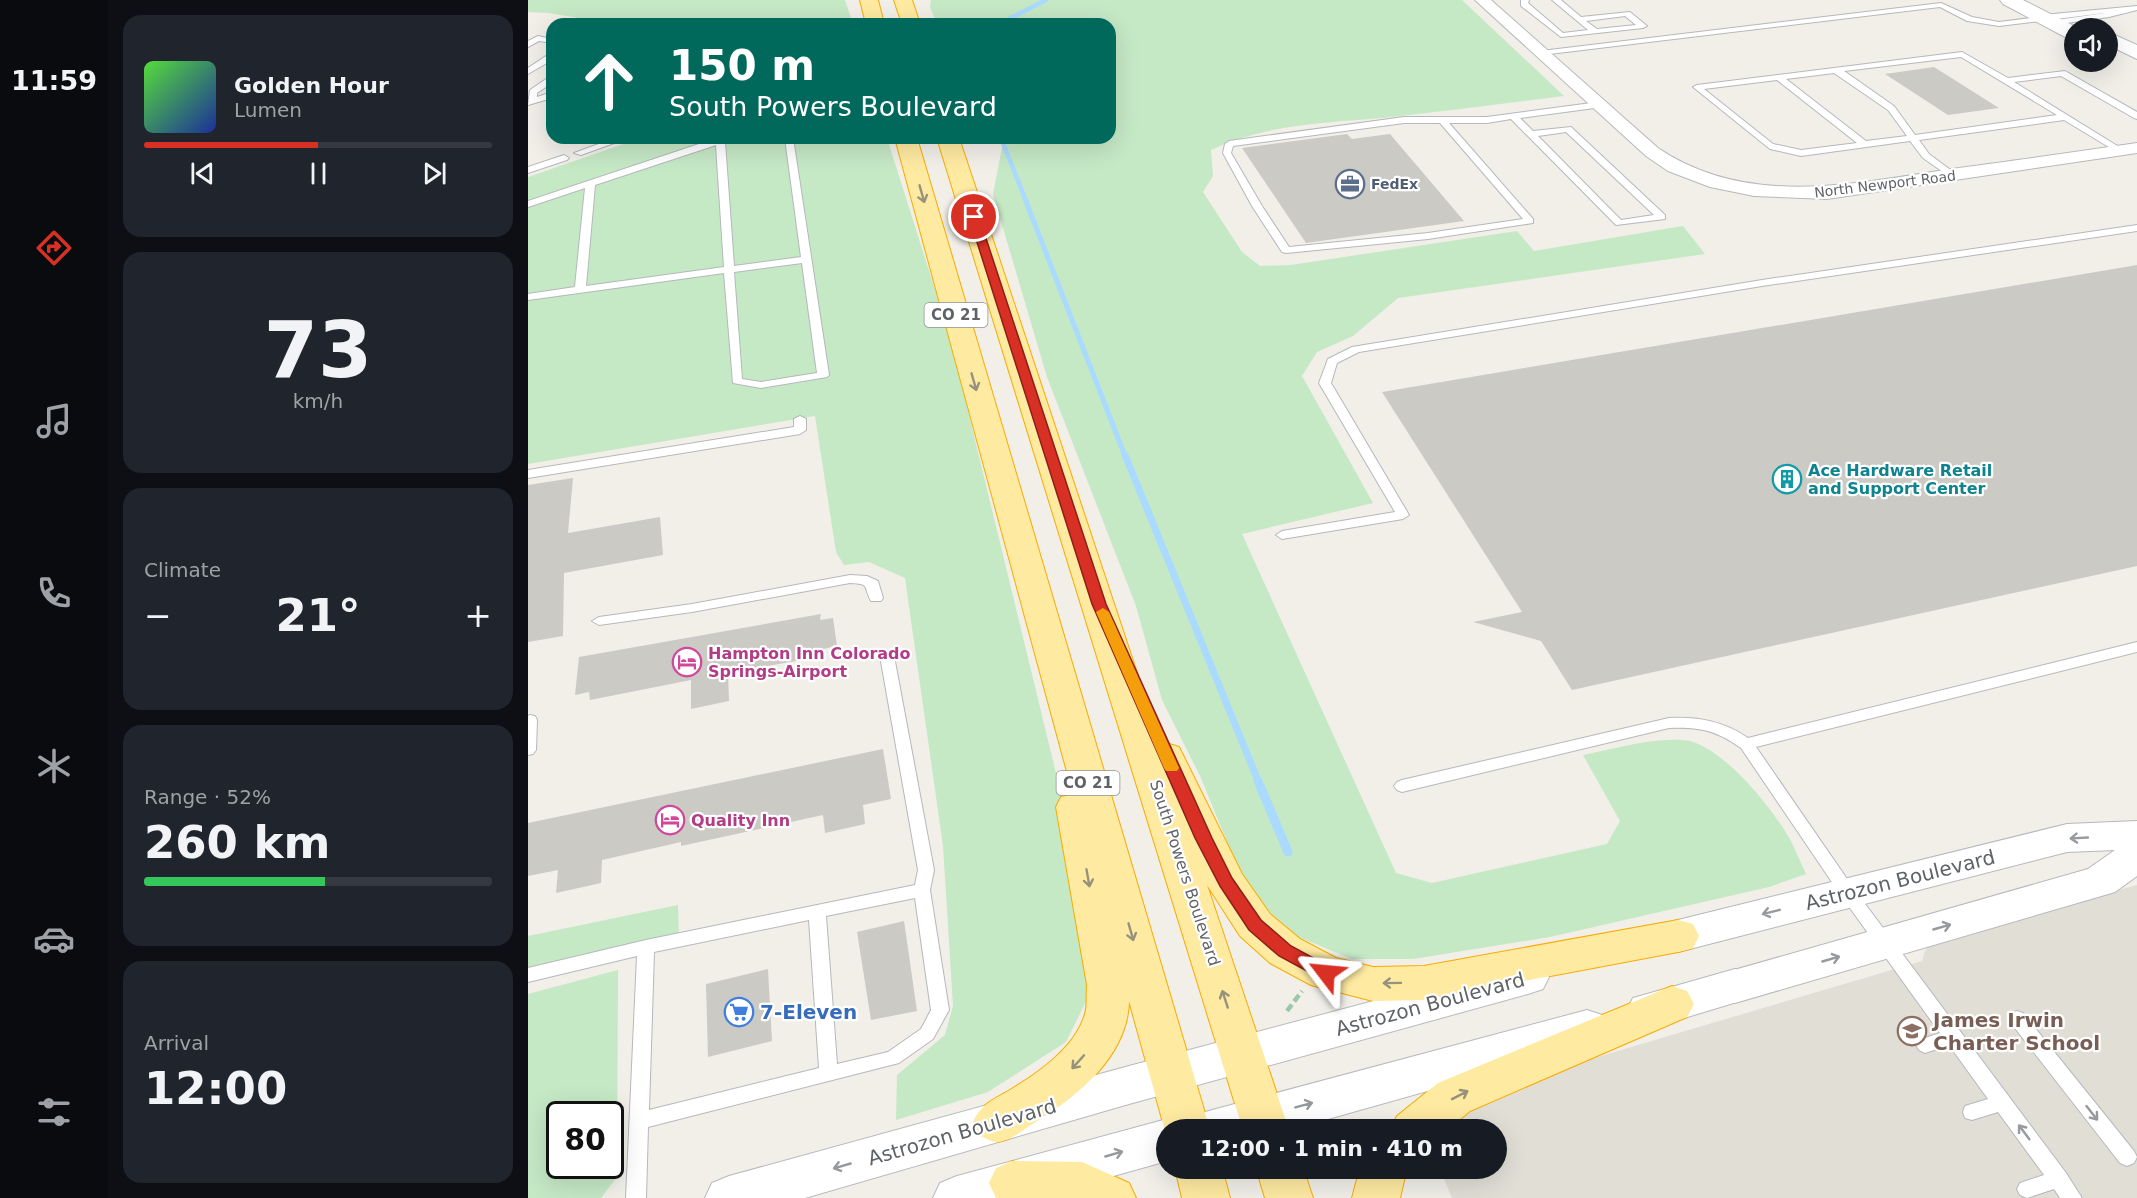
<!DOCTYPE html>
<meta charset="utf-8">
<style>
:root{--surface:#171b24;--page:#20242c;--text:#f1f3f6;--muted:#9ea1a6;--line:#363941;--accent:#d93025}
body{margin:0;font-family:"DejaVu Sans",sans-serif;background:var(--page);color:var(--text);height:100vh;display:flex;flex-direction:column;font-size:22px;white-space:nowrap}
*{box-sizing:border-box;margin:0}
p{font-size:20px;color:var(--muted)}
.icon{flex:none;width:33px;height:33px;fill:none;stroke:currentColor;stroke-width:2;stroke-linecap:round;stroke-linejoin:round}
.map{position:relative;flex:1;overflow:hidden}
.details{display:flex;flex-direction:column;gap:15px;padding:15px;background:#0d0f14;width:420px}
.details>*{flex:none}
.hud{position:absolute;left:18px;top:18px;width:570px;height:126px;border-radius:18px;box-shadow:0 6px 24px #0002;background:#00695c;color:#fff;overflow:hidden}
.buttons{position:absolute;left:1536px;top:18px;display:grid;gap:12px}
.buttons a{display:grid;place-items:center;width:54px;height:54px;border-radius:50%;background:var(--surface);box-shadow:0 6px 24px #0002;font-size:30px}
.speed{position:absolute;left:18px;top:1101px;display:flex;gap:12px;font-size:30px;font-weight:700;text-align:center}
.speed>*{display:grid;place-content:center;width:78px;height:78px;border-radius:50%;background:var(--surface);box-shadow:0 6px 24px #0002;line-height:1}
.speed .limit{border:3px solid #111;border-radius:9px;background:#fff;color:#111}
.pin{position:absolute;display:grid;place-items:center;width:51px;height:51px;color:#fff;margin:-26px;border:3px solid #fff;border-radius:50%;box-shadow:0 2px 6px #0007}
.me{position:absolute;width:66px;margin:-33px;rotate:299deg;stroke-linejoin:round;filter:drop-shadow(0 0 4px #0008)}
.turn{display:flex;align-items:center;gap:21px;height:126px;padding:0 24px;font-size:27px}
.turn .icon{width:78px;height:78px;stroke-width:2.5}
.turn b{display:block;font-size:42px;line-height:51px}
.big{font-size:45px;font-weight:800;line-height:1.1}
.details .tile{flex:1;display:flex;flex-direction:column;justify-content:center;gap:9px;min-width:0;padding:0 21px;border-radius:18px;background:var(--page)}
.details .dial{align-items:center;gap:0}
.dial b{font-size:78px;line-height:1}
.song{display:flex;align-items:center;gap:18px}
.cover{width:72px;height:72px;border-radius:9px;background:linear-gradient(135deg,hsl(110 70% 55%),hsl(230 70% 35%))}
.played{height:6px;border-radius:3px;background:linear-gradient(90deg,var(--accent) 50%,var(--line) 50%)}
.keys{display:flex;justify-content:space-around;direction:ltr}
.heat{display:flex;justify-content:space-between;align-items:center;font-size:33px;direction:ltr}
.charge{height:9px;border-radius:4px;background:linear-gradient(90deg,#34c759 52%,var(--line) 0)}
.trip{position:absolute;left:628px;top:1119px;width:351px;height:60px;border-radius:30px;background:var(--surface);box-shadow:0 6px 24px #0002;font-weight:800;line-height:60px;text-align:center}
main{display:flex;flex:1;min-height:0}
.tab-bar{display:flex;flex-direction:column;width:108px;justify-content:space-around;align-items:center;background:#090b0e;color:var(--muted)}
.tab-bar .icon{width:42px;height:42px}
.tab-bar .current{color:var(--accent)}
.tab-bar b{font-size:27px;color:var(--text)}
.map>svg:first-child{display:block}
</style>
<main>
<nav class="tab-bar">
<b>11:59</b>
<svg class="icon current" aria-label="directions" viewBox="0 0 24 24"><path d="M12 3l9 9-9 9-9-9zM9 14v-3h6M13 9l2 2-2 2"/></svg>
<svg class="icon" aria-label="music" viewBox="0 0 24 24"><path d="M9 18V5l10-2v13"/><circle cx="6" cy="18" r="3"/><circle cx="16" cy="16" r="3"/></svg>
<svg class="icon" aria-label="phone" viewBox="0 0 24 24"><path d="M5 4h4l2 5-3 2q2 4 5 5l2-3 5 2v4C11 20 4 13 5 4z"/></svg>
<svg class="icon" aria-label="climate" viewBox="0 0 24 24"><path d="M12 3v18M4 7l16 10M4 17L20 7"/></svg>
<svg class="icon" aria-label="car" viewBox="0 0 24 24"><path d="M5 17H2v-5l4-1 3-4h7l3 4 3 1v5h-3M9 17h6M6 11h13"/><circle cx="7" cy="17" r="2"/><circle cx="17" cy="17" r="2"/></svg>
<svg class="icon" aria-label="filters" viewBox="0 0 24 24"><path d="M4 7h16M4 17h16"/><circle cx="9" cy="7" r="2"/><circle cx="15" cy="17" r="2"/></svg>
</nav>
<section class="details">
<div class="tile">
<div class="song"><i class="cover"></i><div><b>Golden Hour</b><p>Lumen</p></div></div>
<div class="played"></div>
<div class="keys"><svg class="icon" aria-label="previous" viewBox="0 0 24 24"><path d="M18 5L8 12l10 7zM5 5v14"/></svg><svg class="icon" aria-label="pause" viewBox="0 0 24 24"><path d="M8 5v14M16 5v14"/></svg><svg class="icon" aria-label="next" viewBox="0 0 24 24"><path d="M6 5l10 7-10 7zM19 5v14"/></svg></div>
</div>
<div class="tile dial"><b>73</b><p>km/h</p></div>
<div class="tile"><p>Climate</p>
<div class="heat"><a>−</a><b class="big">21°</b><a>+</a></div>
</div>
<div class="tile"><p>Range · 52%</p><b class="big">260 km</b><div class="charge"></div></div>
<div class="tile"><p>Arrival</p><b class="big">12:00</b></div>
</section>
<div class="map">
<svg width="1609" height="1198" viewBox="0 0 1609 1198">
<rect width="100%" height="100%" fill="#f1efe8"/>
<!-- education -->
<path fill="#e1ded6" d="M1609,885v313h-685l-12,-29 57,-1v-38h-59l17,-17 85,-39 382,-113 3,-10 6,-8 8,-4z"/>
<!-- green -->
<path fill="#c5e8c5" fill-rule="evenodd" d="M0,0h317l8,24h-240l-64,-11 -21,-1z
M403,0h531l102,96c-58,7 -116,15 -173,21 -61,6 -124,6 -180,33l2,26 -10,16 39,60 18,14 31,-1 226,-34 17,20 149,-25 22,28 -307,44 -45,38 -36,16 -15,24 71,127 -131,31 154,339 36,10 175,-39 13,-23 -37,-66c31,-6 67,-17 100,-15 38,3 90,69 108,101 5,11 10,22 15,33l-37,13 -219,50 -137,22h-61l-56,-23 -24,-21 -25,-33 -17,-33 -29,-71 -39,-78 -26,-94 -89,-229 -54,-183 11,-56h106v-114h-173l-7,-17z
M113,138h246l63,199 131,539 13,109 -28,57 -78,50 -92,28 1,-45 48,-40 8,-29 -10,-160 -38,-268 -36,-16 -25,3 -8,-13 -21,-136 -287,48v-287z
M150,905l1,35 -151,36v-40z
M90,970l-1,207 -16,21h-73v-204zM82,1114v52h-50v-52z"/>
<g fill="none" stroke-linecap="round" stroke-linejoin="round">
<!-- stream-far3 -->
<path stroke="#aadaff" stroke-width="4.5" d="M471,24l47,-24
M473,138l25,63"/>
<!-- stream-far2 -->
<path stroke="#aadaff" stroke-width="5" d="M497,199l100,257"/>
<!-- stream-far1 -->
<path stroke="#aadaff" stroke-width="7" d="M597,455l134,328"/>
<!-- stream -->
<path stroke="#aadaff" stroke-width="9" d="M730,781l30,71"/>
</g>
<!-- building -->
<path fill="#cccac5" d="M1406,67l65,41 -51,7 -63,-41z
M819,134l5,5 38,-5 74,87 -158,22 -64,-95z
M1609,265v301l-565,124 -31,-49 -68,-19 49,-10 -140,-220z
M45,478l-5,55 92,-16 3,38 -99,18 -1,63 -35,6v-157z
M293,614l-1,6 13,-2 4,28 -14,3 1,7 -96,17 1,28 -38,8v-29l-101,20 -1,-8 -14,3 4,-38z
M355,749l8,50 -28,6 2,19 -40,9 -2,-18 -142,31v-4l-79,18 -1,23 -45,10 2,-23 -30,6v-53z
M376,921l13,90 -46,9 -14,-88z
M240,969l4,72 -64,16 -2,-73z"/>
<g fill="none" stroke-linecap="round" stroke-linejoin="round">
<!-- service casing -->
<g stroke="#b5b8bc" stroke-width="2">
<path id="service" d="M993,0h8l-1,3 35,30 25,-3 -36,-30h9l20,17 49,-5 17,14 -4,2 -82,9 -40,-31zM1097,16l11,9 -39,4 -11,-8z
M1413,3l31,14 27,5 40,-5 4,-2 94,-9v4l-28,7 -56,8h-3v-4l55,-8 -106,13 -32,-5 -27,-14 -399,48 -4,-2 4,-2z
M10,36l14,3v4l-13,-2 -11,6v-6z
M1434,52l46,26 57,-7 72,41v7l-3,-1 -73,-42 -47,6 110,68 -7,2 -53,-32 -145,20 10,14 27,20 2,2 -5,3 -30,-21 -13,-17 -109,15 -31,-7 -77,-62 4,-2zM1433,57l96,58 -142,20 -21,-29 -50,-35zM1306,73l54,37 19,26 -41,5 -80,-62zM1249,80l80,63 -56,7 -28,-6 -69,-55z
M21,54h3v6l-24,14v-6z
M21,77h3v6l-15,10v4l15,-5v6l-24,7 2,-15z
M1071,102l3,1v4l-82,11 13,13 38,-4 94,88v4l-49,6 -105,-106 -24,4h-38l84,96v4l-105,16 -142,14 -4,-1 -30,-46 -29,-53 2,-9 4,-3 175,-24h83zM876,123h36l83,96 -95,14 -139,14 -27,-41 -31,-53 2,-7zM1038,132l88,83 -33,5 -83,-84z
M87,138h13l-47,17 -7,-2z
M189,138h14l-6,4 9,124 67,-9 -16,-119h8l36,237 -2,2 -66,11 -28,-5 -9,-110 -196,27v-6l47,-7 10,-99 -57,19v-6zM188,145l8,122 -138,19 9,-101zM274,263l15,110 -56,9 -19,-3 -8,-107z
M36,155l5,3 -2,2 -39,13v-6z
M1609,225v6l-375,55 -403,66 -22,11 -6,20 78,132 -6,4 -121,20 -6,-4 6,-4 113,-19 -76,-129 9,-24 24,-12 410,-67z
M272,416l6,3v11l-6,4 -272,44v-8l266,-43v-8z
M322,575l17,1 11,5 5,17 -2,3h-10c-8,-15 0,-17 -21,-18l-158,29 -93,13 -7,-4 7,-4 93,-13z
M1609,642v10l-381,95 98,142 212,284 16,25h-22l-6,-9 -27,9 -7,-3 -3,-6 3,-6 24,-8 -46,-63 -26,8 -7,-2 -2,-6 2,-6 23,-7 -39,-54 -24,8 -6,-3 -3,-5 3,-5 21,-7 -98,-136 -101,-149c-26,-18 -41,-21 -72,-20l-267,64 -5,-2 -3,-4 3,-4 5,-2 267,-62c30,-1 54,3 79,20z
M359,651l7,5 40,214 -4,20 19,120 -16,29 -34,24 -251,64 -2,71h-20l11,-242 -109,26v-14l118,-28 269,-55 3,-15 -38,-214zM387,898l16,112 -10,19 -33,23 -51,12 -11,-148zM281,920l10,148 -170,42 5,-158z
M2,715l5,1 2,4 -1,30 -3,4 -5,1v-39z
M1489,1011l6,2 111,138 3,6 -3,6 -7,3 -7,-3 -109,-140 -3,-5 3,-5z"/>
</g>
<!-- minor casing -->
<g stroke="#b5b8bc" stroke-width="2">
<path id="minor" d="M947,0h16l167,148c89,60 195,36 293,21 62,-8 124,-17 186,-26v10l-310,46 -73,-3 -44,-9 -42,-16 -22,-15z"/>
</g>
<!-- tertiary casing -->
<g stroke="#b5b8bc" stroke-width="2">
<path id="tertiary" d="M1472,0h23l55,28h-4v12l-7,-2 -64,-34z
M1580,32l29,13v14l-29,-14z
M1609,821v55l-22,16 -380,111 -15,-5 -6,-12 6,-12 368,-105 27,-19 -48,2 -389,100 -15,-4 -6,-12 6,-12 15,-4 389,-96z"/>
</g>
<!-- secondary casing -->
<g stroke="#b6babf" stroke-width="2">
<path id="secondary" d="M1000,960l15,5 6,12 -6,12 -15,5 -399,110 -324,94h-100l7,-15 17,-7 400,-110z
M1207,969l15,5 6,12 -6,12 -102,31 -15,-5 -7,-13 7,-13z
M1059,1010l15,5 7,13 -7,13 -15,5 -298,84h-122v31l-132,37h-102l7,-15 17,-7 210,-57 17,8 6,-11z"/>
</g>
<!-- trunk casing -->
<g stroke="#f9ab00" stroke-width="2">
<path id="trunk" d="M332,0h18l6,24h-18z
M366,0h18l8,24h-18z
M367,138h22l293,992h-43v7l-38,-136c-1,55 -52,96 -95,122 -11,7 -24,18 -37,19 -5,0 -12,-4 -17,-6l-7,-14c9,-19 20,-22 37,-32 28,-17 63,-41 74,-73 4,-9 2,-22 3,-32l-31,-178 5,-10 12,-3z
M409,138h22l202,607 5,-2 13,4 63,127 28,40 30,25 36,19 37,9 51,-1 254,-46 15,4 6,12 -6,12 -15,4 -254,48 -51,1 -62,-16 -41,-22 -30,-27 -33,-51 82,245h-46z
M1144,986l15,5 7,13 -7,13 -217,94 -23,19h-57l7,-14 41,-33z
M485,1161l69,1 47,21 7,15h-140l-7,-15 7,-15z
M647,1168h47l8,30h-48z
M728,1168h47l10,30h-48z
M832,1168h47l-7,30h-48z"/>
</g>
<!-- path -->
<path stroke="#9cc7a9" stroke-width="4.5" stroke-dasharray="8 4" stroke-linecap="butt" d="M759,1011l15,-20"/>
<!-- service -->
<use href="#service" fill="#fff" fill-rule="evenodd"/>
<!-- minor -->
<use href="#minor" fill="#fff" fill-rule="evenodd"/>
<!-- tertiary -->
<use href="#tertiary" fill="#fff" fill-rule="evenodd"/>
<!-- secondary -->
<use href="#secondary" fill="#fff" fill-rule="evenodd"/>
<!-- trunk -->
<use href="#trunk" fill="#feeaa1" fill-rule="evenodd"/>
</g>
<!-- one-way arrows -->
<defs><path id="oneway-shaft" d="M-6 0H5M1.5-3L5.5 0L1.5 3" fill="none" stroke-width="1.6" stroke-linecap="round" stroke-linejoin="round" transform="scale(1.5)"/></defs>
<g stroke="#97927c">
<use href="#oneway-shaft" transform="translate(394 194) rotate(74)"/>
<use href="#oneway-shaft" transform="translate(446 382) rotate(74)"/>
<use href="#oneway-shaft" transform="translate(560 878) rotate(80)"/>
<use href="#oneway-shaft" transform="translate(603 932) rotate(74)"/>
<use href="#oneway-shaft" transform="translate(864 983) rotate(179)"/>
<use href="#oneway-shaft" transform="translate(697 999) rotate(-108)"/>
<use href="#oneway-shaft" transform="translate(550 1062) rotate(132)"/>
<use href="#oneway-shaft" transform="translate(932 1095) rotate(-27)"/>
</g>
<g stroke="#979a9d">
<use href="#oneway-shaft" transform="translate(1551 838) rotate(177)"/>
<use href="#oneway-shaft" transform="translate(1243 912) rotate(166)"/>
<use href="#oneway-shaft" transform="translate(1414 927) rotate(-16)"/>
<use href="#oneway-shaft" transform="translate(1303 959) rotate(-16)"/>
<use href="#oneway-shaft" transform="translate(776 1105) rotate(-15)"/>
<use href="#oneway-shaft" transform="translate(1564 1113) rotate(52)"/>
<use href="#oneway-shaft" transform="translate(1496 1132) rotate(-127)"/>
<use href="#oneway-shaft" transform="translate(586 1154) rotate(-16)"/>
<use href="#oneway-shaft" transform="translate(314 1166) rotate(164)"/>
</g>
<!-- route -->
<path fill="#d93025" stroke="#8d1f18" stroke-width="1.5" d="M446,214l5,3 127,387 106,234 20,40 29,42 30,26 41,22 2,5 -2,5 -6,2 -6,-2 -41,-22 -30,-26 -29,-44 -25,-48 -103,-234 -123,-387z"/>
<!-- slow -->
<path fill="#f59e0b" d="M575,608l6,4 70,156 -2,3h-11l-2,-3 -68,-156z"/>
<!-- icons -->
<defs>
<g id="office-ring" transform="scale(1.5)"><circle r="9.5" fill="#fff" stroke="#5c6f8a" stroke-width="1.5"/><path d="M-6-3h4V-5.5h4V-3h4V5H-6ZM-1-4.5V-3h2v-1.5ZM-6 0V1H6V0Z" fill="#5c6f8a"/></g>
<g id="building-ring" transform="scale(1.5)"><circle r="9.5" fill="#fff" stroke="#0f9aa8" stroke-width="1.5"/><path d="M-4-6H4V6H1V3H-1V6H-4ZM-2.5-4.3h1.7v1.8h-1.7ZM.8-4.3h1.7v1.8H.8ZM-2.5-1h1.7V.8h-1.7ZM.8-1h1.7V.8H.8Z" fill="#0f9aa8"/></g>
<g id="hotel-ring" transform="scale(1.5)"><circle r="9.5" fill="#fff" stroke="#d1479c" stroke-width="1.5"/><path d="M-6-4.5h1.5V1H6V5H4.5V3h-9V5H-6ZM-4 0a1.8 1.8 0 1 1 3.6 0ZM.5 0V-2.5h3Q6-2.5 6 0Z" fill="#d1479c"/></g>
<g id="supermarket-ring" transform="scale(1.5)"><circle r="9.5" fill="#fff" stroke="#3f7fe0" stroke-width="1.5"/><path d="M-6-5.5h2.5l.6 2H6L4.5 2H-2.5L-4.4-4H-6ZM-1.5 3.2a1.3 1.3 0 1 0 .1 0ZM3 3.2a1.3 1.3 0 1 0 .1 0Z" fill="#3f7fe0"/></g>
<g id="school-ring" transform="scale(1.5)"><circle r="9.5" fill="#fff" stroke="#8d6e63" stroke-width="1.5"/><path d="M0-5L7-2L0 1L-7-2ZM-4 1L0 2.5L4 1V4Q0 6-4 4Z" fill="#8d6e63"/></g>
</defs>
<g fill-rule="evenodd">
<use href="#office-ring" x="822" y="184"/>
<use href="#building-ring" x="1259" y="479"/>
<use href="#hotel-ring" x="159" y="662"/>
<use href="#hotel-ring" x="142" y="820"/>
<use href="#supermarket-ring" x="211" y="1012"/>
<use href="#school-ring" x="1384" y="1031"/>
</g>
<g text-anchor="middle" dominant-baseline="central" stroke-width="4.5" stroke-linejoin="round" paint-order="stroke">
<!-- far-service labels -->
<g font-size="14" font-weight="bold" fill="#4e5e75" stroke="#fff" text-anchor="start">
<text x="843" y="184">FedEx</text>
</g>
<!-- far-street labels -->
<g font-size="14" fill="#5f6368" stroke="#fff">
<text transform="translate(1357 184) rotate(-7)">North Newport Road</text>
</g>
<!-- shield labels -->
<g fill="#fff" stroke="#8f9295" stroke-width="1.5">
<rect x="396.5" y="303" width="63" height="24" rx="4.5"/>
<rect x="528.5" y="771" width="63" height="24" rx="4.5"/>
</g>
<g font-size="15" font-weight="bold" fill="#5f6368">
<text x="428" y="315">CO 21</text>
<text x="560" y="783">CO 21</text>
</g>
<!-- culture labels -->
<g font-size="16" font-weight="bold" fill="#0d838f" stroke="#fff" text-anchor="start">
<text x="1280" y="470">Ace Hardware Retail<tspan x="1280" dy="18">and Support Center</tspan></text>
</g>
<!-- hotel labels -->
<g font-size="16" font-weight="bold" fill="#b23c85" stroke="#fff" text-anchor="start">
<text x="180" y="653">Hampton Inn Colorado<tspan x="180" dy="18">Springs-Airport</tspan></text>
<text x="163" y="820">Quality Inn</text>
</g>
<!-- street labels -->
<g font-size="16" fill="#5f6368" stroke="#fff">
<text transform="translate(657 873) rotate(72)">South Powers Boulevard</text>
</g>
<!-- near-street labels -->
<g font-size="20" fill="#5f6368" stroke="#fff">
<text transform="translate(1372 880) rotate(-14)">Astrozon Boulevard</text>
<text transform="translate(902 1004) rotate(-15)">Astrozon Boulevard</text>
<text transform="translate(434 1132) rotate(-16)">Astrozon Boulevard</text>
</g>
<!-- near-shop labels -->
<g font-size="20" font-weight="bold" fill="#366cbe" stroke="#fff" text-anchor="start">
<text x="232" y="1012">7-Eleven</text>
</g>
<!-- near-education labels -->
<g font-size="20" font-weight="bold" fill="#785e54" stroke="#fff" text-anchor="start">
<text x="1405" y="1020">James Irwin<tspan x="1405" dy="23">Charter School</tspan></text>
</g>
</g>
</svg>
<div class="buttons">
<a><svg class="icon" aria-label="sound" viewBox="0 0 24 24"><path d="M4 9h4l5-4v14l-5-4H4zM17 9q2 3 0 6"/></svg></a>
</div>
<div class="speed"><div class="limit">80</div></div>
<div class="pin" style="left:446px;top:217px;background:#d93025"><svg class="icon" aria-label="arrive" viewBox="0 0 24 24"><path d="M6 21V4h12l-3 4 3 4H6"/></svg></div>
<svg class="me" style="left:798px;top:973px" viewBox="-20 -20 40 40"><path d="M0-17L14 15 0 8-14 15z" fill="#d93025" stroke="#fff" stroke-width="4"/></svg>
<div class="trip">12:00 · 1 min · 410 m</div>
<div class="hud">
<div class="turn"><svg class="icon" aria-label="ahead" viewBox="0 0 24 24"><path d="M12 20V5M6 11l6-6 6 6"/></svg><div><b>150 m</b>South Powers Boulevard</div></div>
</div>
</div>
</main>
